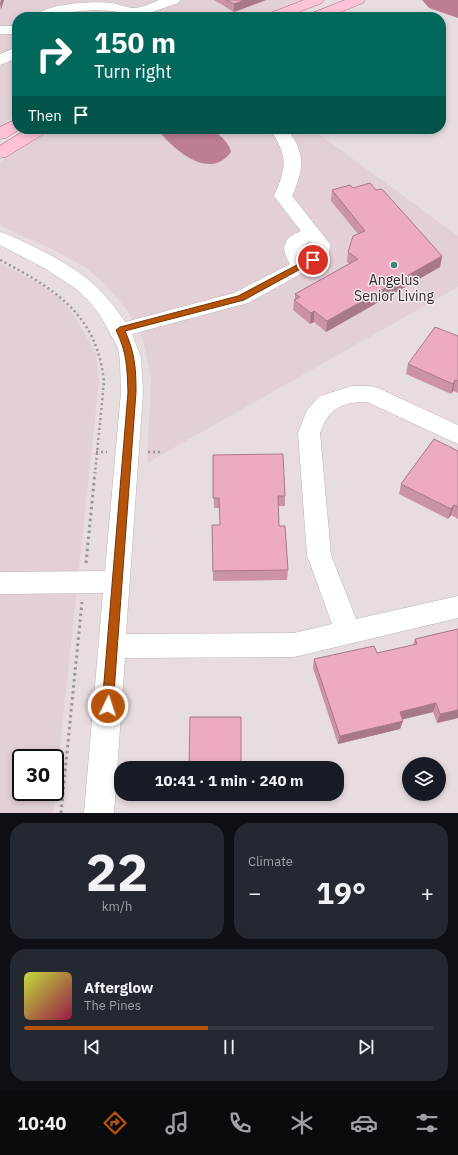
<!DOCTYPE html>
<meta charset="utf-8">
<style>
:root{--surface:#171b24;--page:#242831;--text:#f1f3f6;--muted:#9ea1a6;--line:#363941;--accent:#b45309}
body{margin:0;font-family:"IBM Plex Sans",sans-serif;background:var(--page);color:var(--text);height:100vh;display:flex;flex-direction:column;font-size:15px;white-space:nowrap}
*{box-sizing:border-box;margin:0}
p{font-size:13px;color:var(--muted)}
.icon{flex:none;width:22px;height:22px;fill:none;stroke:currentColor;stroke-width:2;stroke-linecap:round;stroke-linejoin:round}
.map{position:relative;height:813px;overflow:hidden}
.drawer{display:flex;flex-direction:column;gap:10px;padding:10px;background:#0d0f14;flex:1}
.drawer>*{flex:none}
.banner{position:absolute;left:12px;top:12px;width:434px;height:122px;border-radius:16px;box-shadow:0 2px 6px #0003;background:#00695c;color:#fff;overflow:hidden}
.tools{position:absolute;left:402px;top:757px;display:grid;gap:8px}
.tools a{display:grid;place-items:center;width:44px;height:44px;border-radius:50%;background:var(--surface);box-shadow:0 2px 6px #0003;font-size:20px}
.speed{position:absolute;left:12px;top:749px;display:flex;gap:8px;font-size:20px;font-weight:700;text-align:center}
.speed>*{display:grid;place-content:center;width:52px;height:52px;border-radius:50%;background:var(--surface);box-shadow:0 2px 6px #0003;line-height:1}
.speed .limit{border:2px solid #111;border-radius:6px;background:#fff;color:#111}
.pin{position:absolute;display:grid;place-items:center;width:34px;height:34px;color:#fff;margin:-17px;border:2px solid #fff;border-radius:50%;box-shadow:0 1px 4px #0007}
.me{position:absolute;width:44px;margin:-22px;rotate:4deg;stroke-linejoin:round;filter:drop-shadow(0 0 3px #0008)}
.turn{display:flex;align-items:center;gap:14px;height:84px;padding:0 16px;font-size:18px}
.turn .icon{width:52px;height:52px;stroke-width:2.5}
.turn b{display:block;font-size:28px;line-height:34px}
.then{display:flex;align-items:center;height:38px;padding:0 16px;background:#0003;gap:8px;font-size:15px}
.big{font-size:30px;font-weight:700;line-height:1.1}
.drawer .card{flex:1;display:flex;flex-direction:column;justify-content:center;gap:6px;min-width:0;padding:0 14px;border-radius:16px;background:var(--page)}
.drawer .dial{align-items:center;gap:0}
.dial b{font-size:52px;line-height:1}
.song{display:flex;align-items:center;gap:12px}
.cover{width:48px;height:48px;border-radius:6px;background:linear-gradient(135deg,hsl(70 70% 55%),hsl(340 70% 35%))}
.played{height:4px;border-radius:2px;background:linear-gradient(90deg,var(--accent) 45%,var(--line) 45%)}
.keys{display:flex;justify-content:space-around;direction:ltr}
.heat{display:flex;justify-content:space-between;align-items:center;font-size:22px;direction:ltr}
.drawer .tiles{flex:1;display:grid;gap:10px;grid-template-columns:1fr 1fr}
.card:last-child{grid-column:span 2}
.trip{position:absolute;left:114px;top:761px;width:230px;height:40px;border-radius:16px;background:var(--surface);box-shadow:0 2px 6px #0003;font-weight:700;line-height:40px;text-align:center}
.menu{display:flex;height:64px;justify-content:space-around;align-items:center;background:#090b0e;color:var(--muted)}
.menu .icon{width:28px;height:28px}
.menu .active{color:var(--accent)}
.menu b{font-size:18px;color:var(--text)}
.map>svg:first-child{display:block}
</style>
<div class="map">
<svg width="458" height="813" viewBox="0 0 458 813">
<rect width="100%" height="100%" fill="#e7dde0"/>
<!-- built -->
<path fill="#e3d0d6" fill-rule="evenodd" d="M0,0h301l-45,17h-239v99l-17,10z
M51,129h261l146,107v51l-311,176 4,-83 -8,-40 -16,-30 -23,-27 -18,-15 -30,-17 -56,-25v-64l9,-8z
M0,263l41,22 17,12 9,9 9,12 20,36 3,28 -46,431h-53zM21,758h34v34h-34z"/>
<!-- water -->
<path fill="#bc7e94" d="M422,0h36v18l-29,-10z
M157,129c9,0 49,-2 54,1 8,3 19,14 20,22 -22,30 -58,-3 -74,-23z"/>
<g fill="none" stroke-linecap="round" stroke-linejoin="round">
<!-- minor casing -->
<g stroke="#bdb3b6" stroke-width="1">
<path id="minor" d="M159,0h21l-2,3 -35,12 1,2h-16l-8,-4 -6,-2 -21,-1 -22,2 -16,5h-20c9,-14 61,-16 77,-14 6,1 19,6 24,5 8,-1 16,-5 23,-8z
M0,26h17v8h-17z
M17,47v11l-17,7v-11z
M270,129h17c19,24 17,40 5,67l38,48 -1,12 -3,4 -78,43 -116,31 9,23 2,35 -17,242 168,-1 38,-9 -25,-69 -9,-122 9,-23 13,-14 32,-10h18l8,2 80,37v19l-91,-42c-26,0 -38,6 -47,31l11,122 25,64 102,-23v22l-164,39 -169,1 -11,155h-30l19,-220 -103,1v-22l105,-1 16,-179 -1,-31 -2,-13 -18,-33 -12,-15 -13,-12 -31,-20 -44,-23v-13l7,2c49,23 87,39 118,88l109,-29 56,-29c-10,-16 -7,-26 11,-33l-27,-35c13,-29 14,-40 -4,-67zM309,241l3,3 -2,9 -5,3 -2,-10z"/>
</g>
<!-- major casing -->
<g stroke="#b4748b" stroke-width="1">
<path id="major" d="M304,0h20l-2,3 -36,14h-20l2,-3z
M345,0h20l-2,3 -35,14h-20l2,-3z
M17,119v10h3l-14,9 -6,1v-12z
M27,129h20l-2,4 -39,24 -6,1v-12z"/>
</g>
<!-- path-far1 -->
<path stroke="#9b9496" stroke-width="2.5" stroke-dasharray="2 3" stroke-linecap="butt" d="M0,260c55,29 97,54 104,122l-9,91
M96,452h11
M148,452h12"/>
<!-- path -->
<path stroke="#9b9496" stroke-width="3" stroke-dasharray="2.5 3.5" stroke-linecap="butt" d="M86,563l9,-91
M61,813l21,-211"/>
<!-- minor -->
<use href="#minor" fill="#fff" fill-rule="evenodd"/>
<!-- major -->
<use href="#major" fill="#fdc2d8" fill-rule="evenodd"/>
</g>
<!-- wall -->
<path fill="#cc93a7" d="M214,0h52l-32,12z
M353,188l89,68 -2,11 -114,65 -12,-10 -4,2 -17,-14 1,-10 1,-1v-5l54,-30 -2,-2 1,-10 10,-18 -27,-33 1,-11z
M458,336v57l-5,-2 -2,3 -45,-20 2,-10z
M458,451v68l-7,-4 -3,4 -49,-25 2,-10z
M213,455l72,41v10h-7l1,20 9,44 -1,10 -74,1 -1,-56h8v-17h-6z
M458,629v89l-21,5 -4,-11 -31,7 -2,10 -62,15 -25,-76 1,-9 63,-6 36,-8 2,-6z"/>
<!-- shaded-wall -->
<path fill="#a67888" d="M1,0h3l-3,10 -1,-7z
M245,0h21l-32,12v-8z
M442,256l-2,11 -114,65 1,-11z
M314,311v11l-4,2 1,-11z
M455,380l-2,11 -2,3 2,-10z
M454,505l-3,10 -3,4 3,-10z
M436,703l-3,9 -36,9 3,-9z
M458,710v8l-21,5 3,-9z
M403,721l-3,8 -62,15 2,-8z"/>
<!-- building -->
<path fill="#edabc2" stroke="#a67888" d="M226,0h19l-11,4z
M370,183l6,7 6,-1 60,67 -115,65 -13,-10 -3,2 -17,-13 6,-3 -5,-3 63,-35 -10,-7 5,-16 12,-5 -33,-41 18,-5 3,3z
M435,327l23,9v45l-3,-1 -2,4 -45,-20z
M434,439l24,12v56l-4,-2 -3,4 -50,-25z
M283,454l2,42h-7l1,30h6l3,44 -75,1 -1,-46h8l-1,-27h-6v-43z
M458,629v81l-18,4 -4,-11 -36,9 3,9 -63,15 -26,-77 60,-13 3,7 40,-9 -2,-5z
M190,717h51v51h-52z"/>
<!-- route -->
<path fill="#b45309" stroke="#753606" d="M310,258h6l1,2 -73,40 -119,31c10,22 11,38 11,61l-23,314 -1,4 -4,2 -5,-2 -1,-4 26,-314c-1,-25 -1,-39 -12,-62l4,-3 118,-31z"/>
<!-- markers -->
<circle fill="#438576" stroke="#f5eaed" stroke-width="1.5" cx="394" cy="265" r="4"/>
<g text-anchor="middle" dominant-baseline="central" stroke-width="3" stroke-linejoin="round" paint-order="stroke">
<!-- poi labels -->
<g font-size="14" fill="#302c2d" stroke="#f5eaed">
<text x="394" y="280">Angelus<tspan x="394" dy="16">Senior Living</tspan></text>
</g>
</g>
</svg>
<div class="tools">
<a><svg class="icon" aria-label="layers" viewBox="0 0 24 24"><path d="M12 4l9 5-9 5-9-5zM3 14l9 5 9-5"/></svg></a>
</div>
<div class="speed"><div class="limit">30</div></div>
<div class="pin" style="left:313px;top:260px;background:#d93025"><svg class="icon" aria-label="arrive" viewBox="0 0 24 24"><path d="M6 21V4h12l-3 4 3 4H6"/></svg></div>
<svg class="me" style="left:108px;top:706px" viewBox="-20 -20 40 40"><circle r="17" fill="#b45309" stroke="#fff" stroke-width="3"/><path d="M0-11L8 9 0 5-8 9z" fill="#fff"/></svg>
<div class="trip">10:41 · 1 min · 240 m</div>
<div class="banner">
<div class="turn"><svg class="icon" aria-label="right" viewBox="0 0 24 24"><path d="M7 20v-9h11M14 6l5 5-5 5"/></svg><div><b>150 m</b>Turn right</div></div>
<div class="then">Then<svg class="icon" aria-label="arrive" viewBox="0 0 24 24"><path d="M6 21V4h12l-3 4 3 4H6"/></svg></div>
</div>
</div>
<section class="drawer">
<div class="tiles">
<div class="card dial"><b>22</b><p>km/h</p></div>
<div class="card"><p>Climate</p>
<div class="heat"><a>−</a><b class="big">19°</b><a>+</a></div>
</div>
<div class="card">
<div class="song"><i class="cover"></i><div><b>Afterglow</b><p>The Pines</p></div></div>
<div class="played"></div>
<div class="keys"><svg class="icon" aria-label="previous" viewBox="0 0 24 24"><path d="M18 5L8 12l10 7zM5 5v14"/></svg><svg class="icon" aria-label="pause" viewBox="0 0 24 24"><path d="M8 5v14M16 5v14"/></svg><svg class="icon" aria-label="next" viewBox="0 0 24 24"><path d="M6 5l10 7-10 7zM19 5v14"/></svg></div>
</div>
</div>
</section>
<nav class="menu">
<b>10:40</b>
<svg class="icon active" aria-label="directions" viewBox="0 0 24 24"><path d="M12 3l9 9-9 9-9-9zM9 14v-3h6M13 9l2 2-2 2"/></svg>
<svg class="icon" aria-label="music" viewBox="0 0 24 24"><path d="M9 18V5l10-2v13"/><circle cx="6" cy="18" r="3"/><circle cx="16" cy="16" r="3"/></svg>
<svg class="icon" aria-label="phone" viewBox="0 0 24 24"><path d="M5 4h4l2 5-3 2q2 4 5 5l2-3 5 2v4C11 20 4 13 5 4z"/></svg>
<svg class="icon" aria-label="climate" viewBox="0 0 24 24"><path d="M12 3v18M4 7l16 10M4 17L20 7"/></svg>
<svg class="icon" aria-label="car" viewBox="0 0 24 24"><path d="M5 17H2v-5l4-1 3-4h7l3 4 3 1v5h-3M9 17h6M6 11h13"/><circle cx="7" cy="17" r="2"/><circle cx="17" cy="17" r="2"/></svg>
<svg class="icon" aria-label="filters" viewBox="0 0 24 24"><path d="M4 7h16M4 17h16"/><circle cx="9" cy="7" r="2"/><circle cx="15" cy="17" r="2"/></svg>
</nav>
